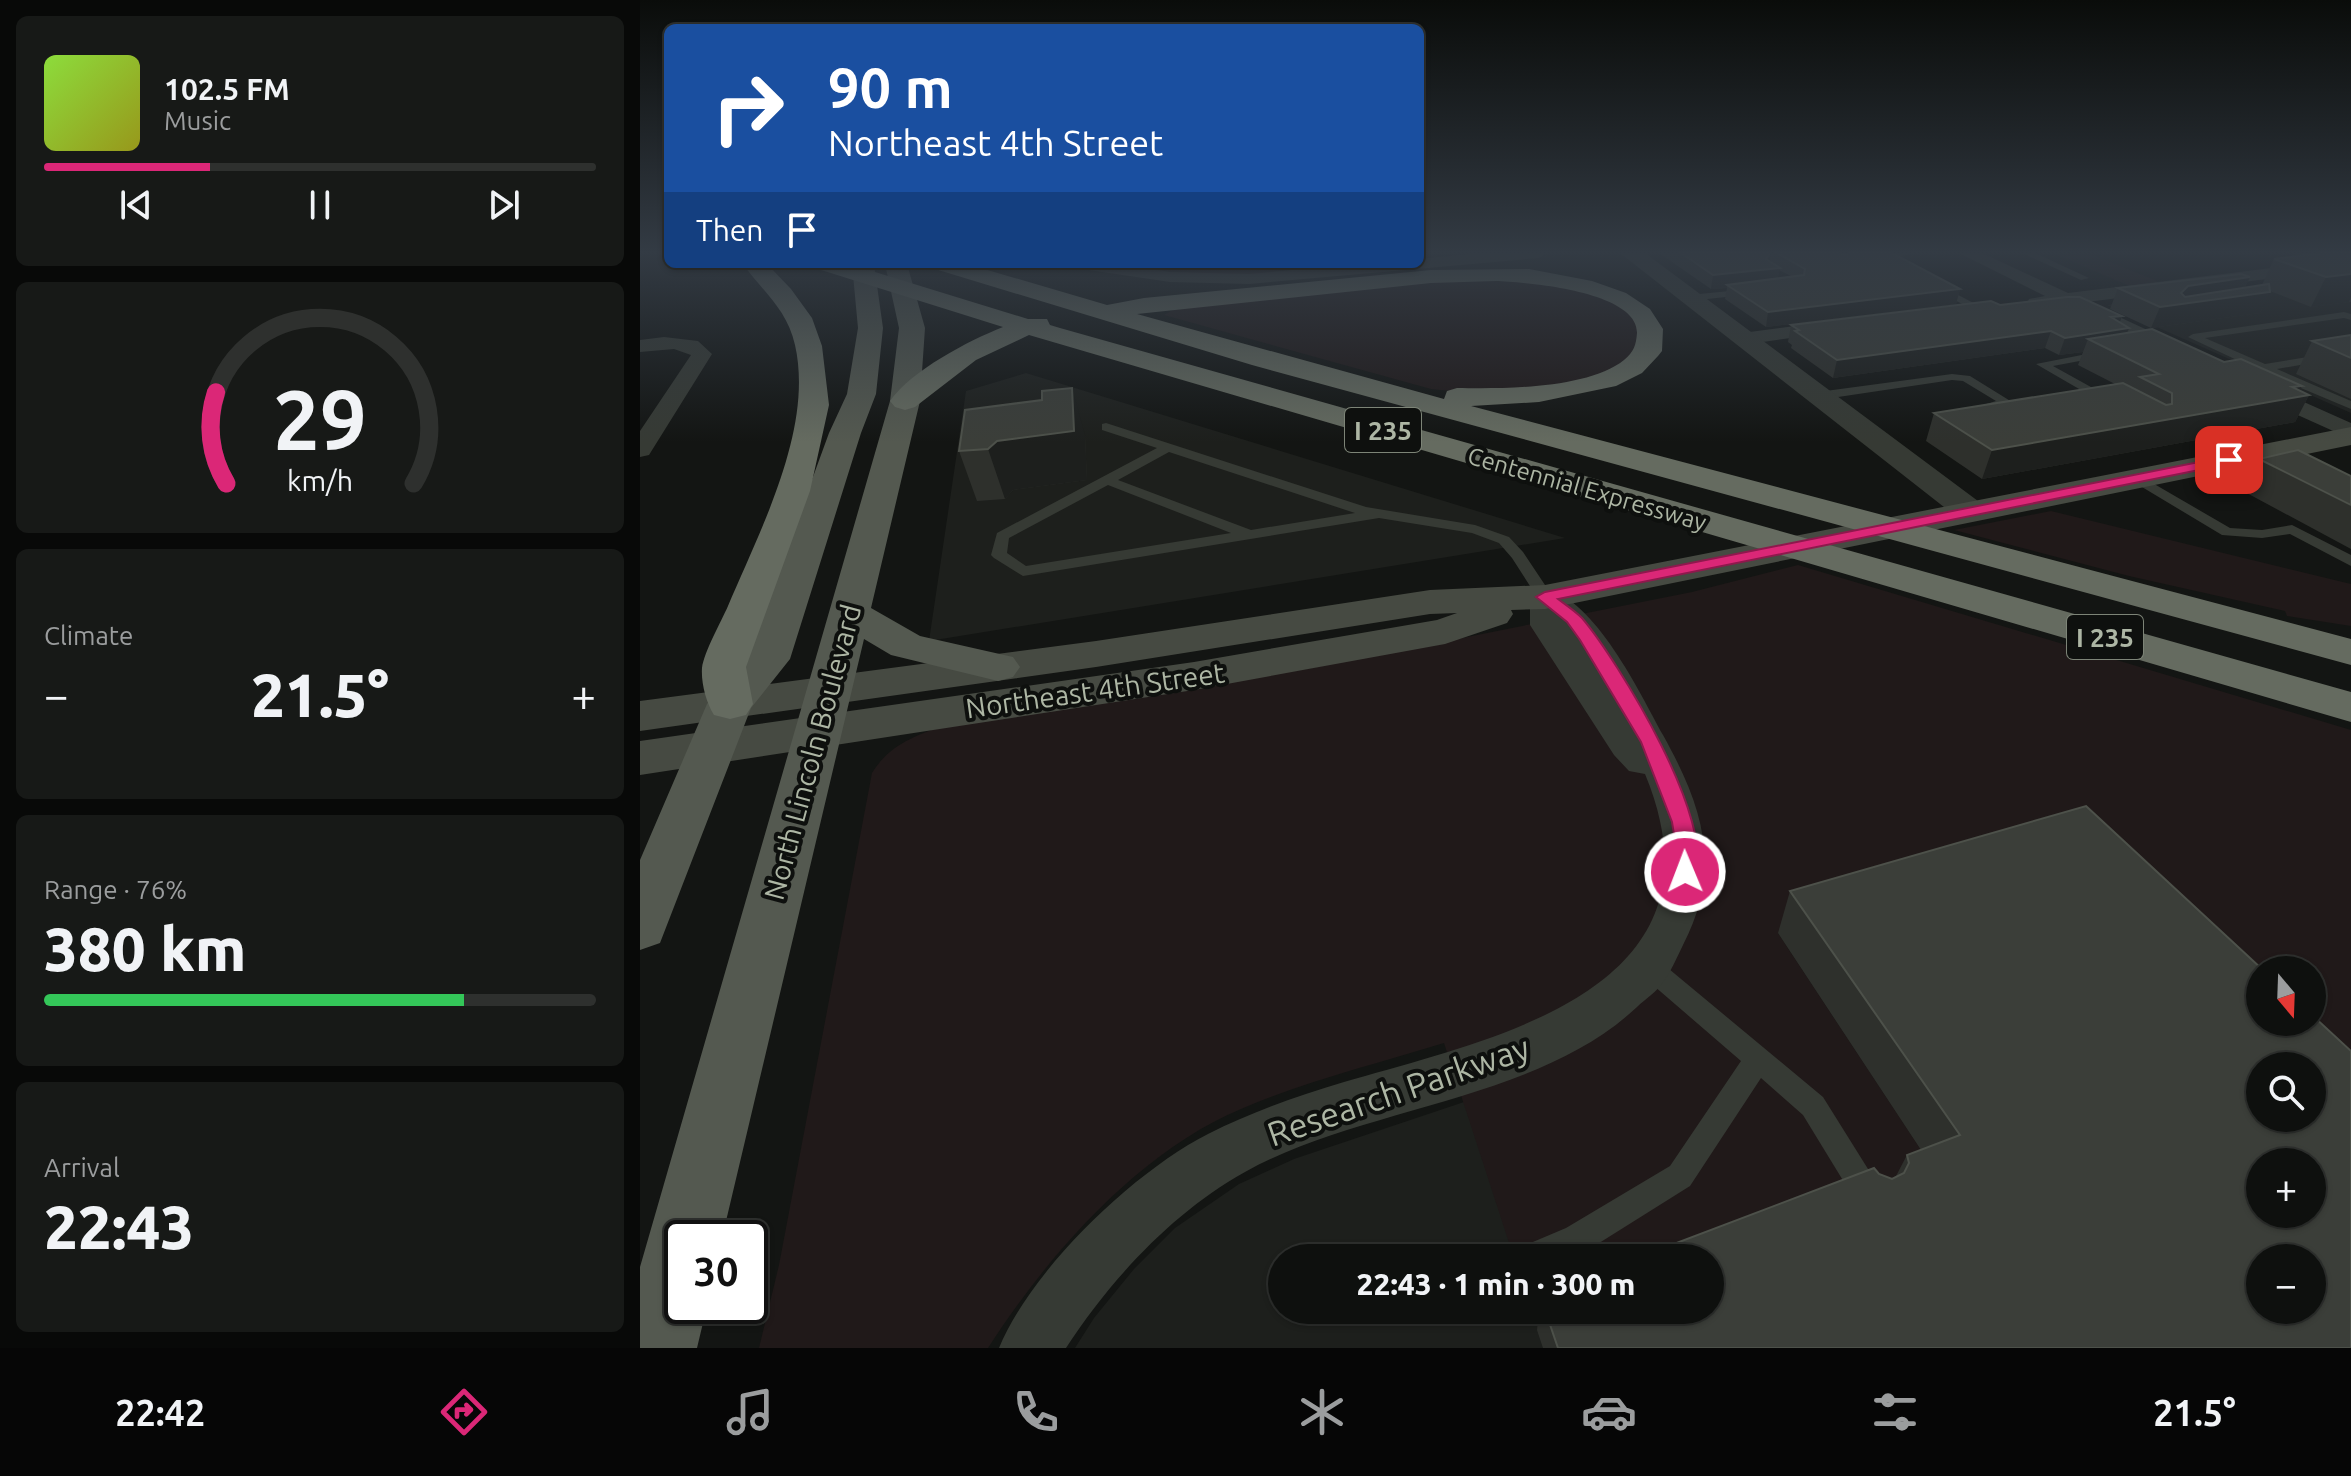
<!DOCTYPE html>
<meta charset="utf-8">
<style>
:root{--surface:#0e100e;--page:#171917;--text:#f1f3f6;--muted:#9b9d9e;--line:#2e302e;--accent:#db2777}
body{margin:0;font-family:Ubuntu,sans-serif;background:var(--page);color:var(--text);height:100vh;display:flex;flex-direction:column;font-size:30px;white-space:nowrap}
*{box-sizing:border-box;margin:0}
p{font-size:26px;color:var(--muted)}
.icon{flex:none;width:44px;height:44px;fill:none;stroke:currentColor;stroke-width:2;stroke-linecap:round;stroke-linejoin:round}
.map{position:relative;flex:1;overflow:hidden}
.drawer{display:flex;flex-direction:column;gap:16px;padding:16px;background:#080908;width:640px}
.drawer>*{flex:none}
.guide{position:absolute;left:24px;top:24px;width:760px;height:244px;border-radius:12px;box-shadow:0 2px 6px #0004,0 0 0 2px var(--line);background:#1a4fa0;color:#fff;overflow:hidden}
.needle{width:52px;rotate:161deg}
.buttons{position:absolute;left:1606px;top:956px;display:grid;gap:16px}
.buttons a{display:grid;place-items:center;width:80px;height:80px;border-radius:50%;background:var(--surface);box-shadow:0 2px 6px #0004,0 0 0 2px var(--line);font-size:40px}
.speed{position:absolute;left:24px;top:1220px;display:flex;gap:16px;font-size:40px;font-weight:700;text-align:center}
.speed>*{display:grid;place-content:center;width:104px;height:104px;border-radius:50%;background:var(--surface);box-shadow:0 2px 6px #0004,0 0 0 2px var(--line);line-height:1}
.speed .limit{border:4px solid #111;border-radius:12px;background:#fff;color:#111}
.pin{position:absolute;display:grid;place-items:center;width:68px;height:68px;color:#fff;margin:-34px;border-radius:16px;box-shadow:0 4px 12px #0006}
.me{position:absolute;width:88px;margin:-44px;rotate:359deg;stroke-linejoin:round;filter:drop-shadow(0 0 6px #0008)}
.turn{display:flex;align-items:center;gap:28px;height:168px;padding:0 32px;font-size:36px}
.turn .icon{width:104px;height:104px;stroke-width:2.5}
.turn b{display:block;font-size:56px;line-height:68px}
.then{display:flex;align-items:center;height:76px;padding:0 32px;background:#0003;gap:16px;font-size:30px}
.big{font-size:60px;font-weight:800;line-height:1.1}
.drawer .widget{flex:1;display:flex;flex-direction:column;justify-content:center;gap:12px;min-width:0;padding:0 28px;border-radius:12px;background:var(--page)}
.drawer .dial{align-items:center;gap:0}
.dial svg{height:208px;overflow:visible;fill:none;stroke:var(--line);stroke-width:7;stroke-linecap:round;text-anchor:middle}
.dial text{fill:var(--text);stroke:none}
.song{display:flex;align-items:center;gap:24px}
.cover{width:96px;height:96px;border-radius:12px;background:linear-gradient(135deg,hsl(90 70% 55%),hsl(60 70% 35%))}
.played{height:8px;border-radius:4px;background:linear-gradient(90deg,var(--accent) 30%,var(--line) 30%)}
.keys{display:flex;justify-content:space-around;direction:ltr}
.heat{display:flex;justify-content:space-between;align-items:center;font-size:44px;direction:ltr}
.charge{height:12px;border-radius:6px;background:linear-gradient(90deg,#34c759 76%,var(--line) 0)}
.trip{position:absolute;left:628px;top:1244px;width:456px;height:80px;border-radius:40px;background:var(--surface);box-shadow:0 2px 6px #0004,0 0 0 2px var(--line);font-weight:800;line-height:80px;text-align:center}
.tab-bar{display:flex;height:128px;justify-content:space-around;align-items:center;background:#060606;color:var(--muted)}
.tab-bar .icon{width:56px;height:56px}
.tab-bar .active{color:var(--accent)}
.tab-bar b{font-size:36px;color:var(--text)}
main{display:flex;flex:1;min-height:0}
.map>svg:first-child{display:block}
</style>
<main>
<section class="drawer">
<div class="widget">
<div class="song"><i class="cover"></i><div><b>102.5 FM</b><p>Music</p></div></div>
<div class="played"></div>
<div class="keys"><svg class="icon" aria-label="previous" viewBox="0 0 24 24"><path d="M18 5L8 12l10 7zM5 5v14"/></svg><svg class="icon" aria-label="pause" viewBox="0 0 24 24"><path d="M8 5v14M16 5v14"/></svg><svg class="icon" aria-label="next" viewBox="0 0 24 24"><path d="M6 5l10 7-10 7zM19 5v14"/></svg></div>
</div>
<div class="widget dial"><svg viewBox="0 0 100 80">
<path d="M14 69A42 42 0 1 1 86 69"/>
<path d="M14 69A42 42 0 0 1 10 34" stroke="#db2777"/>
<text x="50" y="56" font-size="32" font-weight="700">29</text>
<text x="50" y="72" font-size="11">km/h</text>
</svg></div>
<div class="widget"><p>Climate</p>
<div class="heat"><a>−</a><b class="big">21.5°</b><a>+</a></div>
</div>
<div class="widget"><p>Range · 76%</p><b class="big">380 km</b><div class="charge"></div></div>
<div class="widget"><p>Arrival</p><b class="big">22:43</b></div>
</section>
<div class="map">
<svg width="1711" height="1348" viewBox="0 0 1711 1348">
<rect width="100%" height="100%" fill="#131513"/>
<!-- built -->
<path fill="#1d1f1c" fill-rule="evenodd" d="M1703,275l8,2v136l-244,-108z
M386,373l539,165 -636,103 37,-250z
M1138,933l482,133v52h52l39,230h-1276l19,-30 40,-49 41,-41 64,-44 55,-25 170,-57 51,156h-233v52h428l227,-136zM1620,1162h52v52h-52zM1620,1258h52v52h-52z"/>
<!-- green -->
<path fill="#201919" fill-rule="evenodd" d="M1412,253h36l74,30 -30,4z
M465,264h173l4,10h-102z
M794,280c45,0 175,-4 201,39 3,5 5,12 7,18 -4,6 -8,15 -13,21 -35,35 -151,37 -198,31l-267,-74 16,-9z
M1411,511l300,73v42l-64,-10 -2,-5 -156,-35 -175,-46z
M1158,565l553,165v400l-39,-64 -534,-133 159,241 -227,84h-196l-70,-215c-68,21 -138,38 -203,66 -103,43 -194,147 -253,239h-229l20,-83 93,-492c16,-26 39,-36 68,-46l367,-58 385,-77zM1620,970h52v52h-52z"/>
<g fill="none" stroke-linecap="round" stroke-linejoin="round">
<!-- service -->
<path fill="#363a34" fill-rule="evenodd" d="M1246,253h30l-27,5 3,3 -5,3 -12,-7z
M1382,253h13l54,25 -8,2z
M1295,286h6l44,23 -9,2 -41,-21z
M1110,289l3,1v4l-64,7 -5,-3 5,-3z
M1704,312l7,2v6l-7,-2 -139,20 60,26 86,-14v6l-74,13 74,32v8l-93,-39 -70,-33 5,-3z
M1462,351l4,1v4l-53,10 56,31 2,3 -6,4 -69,-40z
M1312,374l18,2 42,26 -21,9h-8v-6l13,-4 -33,-20 -11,-1 -134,20 -6,-4 6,-4z
M466,423l260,84 109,18 34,12 14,15 30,45 -8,5 -6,-2 -27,-42 -13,-15 -27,-10 -93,-15 -356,58 -29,-18 -3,-3 6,-22 160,-85 -55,-18v-6zM529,452l186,61 -104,17 -133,-50zM468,485l123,48 -205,33 -19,-13 2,-15z
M1497,474l93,54 32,2 30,-5 59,30v11l-61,-32 -28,4 -40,-3 -90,-54 -2,-3z
M1008,956l9,3 166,138 55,88 5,10 -5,10 -10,5 -10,-5 -55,-90 -42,-37 -71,108 -102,64 -20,8h-51l4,-11 45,-19 104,-62 71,-105 -102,-88 -3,-7 3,-7z"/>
<!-- minor -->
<path fill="#363a34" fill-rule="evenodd" d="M838,253h69l-8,5 -290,26 -79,-2 -88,-13 -9,-5h44l53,8 79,2 109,-10h62v-5z
M1319,253h23l86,40 245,-30 9,5 -9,5 -226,29 97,45 3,4 -3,4 -7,2 -113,-52 -35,2 -2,-4 2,-4 16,-3z
M1193,321l7,2 3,4 -3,4 -98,14 -10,-6 10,-6z
M24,337l34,4 14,13 -63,101 -9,2v-26l51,-76 -17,-6 -34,3v-12z
M1621,383l90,40v16l-98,-44 -3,-5 3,-5z
M905,588c51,13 94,103 118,147 40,72 60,133 20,210 -6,12 -12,27 -20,37 -6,10 -18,17 -26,25 -101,95 -274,99 -392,165 -72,40 -134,107 -179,176h-67c32,-78 134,-176 209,-214 43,-22 89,-38 136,-52 150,-44 391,-91 301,-308l-16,-3 -15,-16 -84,-130v-28l4,-7z"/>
<!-- tertiary -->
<path fill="#363a34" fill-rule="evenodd" d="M980,253h25l337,251 6,7 -6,7 -12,4 -12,-4z
M1655,253h34l22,8v14l-53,-17z"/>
<!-- secondary -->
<path fill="#464a42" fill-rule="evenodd" d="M1711,427v18l-806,164 -34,1 2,4 -6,9 -62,21 -251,46 -554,85v-34l554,-79 243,-42 20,-7 -27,1 -334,53 -456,64v-30l456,-60 334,-51 115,-5z"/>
<!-- primary -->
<path fill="#545950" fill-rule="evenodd" d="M212,264h22l9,64 -7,66 -15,39 -71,226 -39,49 -91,235 -20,7v-90l67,-156 41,-49 81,-222 18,-39 11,-66z
M245,264h22l18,64 -5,73 -49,207 49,28 93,21 7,10 -7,10 -15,4 -107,-26 -27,-16 -142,599h-40v68h25l-10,42h-57v-81l250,-866 9,-73z"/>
<!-- motorway -->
<path fill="#656b60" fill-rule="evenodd" d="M103,264h24l24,25 21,29 10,28 7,59 -19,86 -64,176 7,37 -7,11 -16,4 -16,-4c-8,-13 -13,-32 -12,-47 2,-16 19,-46 26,-62 32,-76 86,-177 67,-261 -8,-36 -32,-53 -52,-81z
M175,264h34l179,55h19l3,6 10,3 1291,364v30l-1322,-387 -53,25 -61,47 -10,3 -10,-3 -5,-6c22,-31 78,-60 113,-74l-185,-58z
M292,264h35l140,41 37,-7 287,-28 98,-1 63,12 34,12 24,16 13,20 -1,22 -4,5 -16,17 -26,13 -77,16 -68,4 880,233v26l-1099,-300 -317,-96zM856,281c30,1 142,10 141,52 -1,12 -3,19 -13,27 -36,29 -122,29 -167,28l-10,3 -3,8 -307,-85 294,-31z"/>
</g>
<!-- wall -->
<path fill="#2e302c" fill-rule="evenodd" d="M1019,253h233l68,36 -4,15 -190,23 -41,-28 2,-11 -16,1zM1139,270l12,6 -13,2z
M1711,253v49h-2l-38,5 -41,-16 -10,22 -109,15 -41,-19 8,-21 127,-1 17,-2 12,-26z
M1360,305l122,11 -2,6 9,6 -2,5 175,53 -3,5 10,4 -14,27 -313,57 -56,-38 8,-28 181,-29 -37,-19 5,-13 -24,3 -14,-7 -212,30 -42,-30 1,-3 -4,-3 3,-17z
M1711,335v64l-55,-25 16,-33z
M445,435l2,45 -74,10 -8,9 -28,2 -18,-50z
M1619,459l92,17v73l-108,-58z
M1150,891l561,457h-808l-6,-18 2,-20h171l169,-136 13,5 3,-1 12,-23 14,-5 -143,-217z"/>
<!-- shaded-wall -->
<path fill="#1d1f1d" d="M780,253h39l-39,4z
M1130,253h1l-2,11 11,4 -3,14 -50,3v3l-16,1 2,-14 53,-16z
M1711,274v23l-2,5 -38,5 15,-30z
M1610,277l-9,19 29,-4 -10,21 -109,15 9,-21 21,-14 7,-7z
M1320,289l-4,15 -190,23 2,-15z
M1482,316l-5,14 12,-2 -7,18 -34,-7 -5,13 -24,3 6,-17 46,-21z
M1411,331l-6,17 -212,30 4,-18z
M1662,386l-6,11 13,-2 -14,27 -313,57 10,-29z
M432,388l13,47 2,45 -74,10 -8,9 -17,-50 9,-8z"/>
<!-- building -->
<path fill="#3b3e39" stroke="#4d514a" stroke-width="2" fill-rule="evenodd" d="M1041,253h89l-4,6 14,9 -67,7z
M1137,253h64l2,2 6,-2h43l68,36 -192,23 -41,-27 77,-10 1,-6z
M1683,253h28v21l-25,3 -52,-18z
M1601,274l9,3 -62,9 -7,7 4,4 84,-13 1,8 -110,15 -42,-19z
M1427,297h13l42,19 -11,1 18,11 -64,10 -14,-7 -214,29 -42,-29 4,-1 -8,-5 200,-24 9,4z
M1512,329l72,33 17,-3 61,27 -10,1 17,8 -317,55 -58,-37 189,-30 43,22 6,-1v-11l-32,-16 19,-3 -71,-35z
M1711,335v23l-39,-17z
M432,388l2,43 -77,10 -9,8 -29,2 6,-41 77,-10v-9z
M1658,450l53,26v29l-92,-46z
M1446,806l177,164h-3v52h52v-7l39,36v297h-793l-13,-38h165v-52h-73l237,-90 5,6 13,5 12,-6 5,-10 -2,-8 53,-20 -170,-244zM1620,1066h52v52h-52zM1620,1162h52v52h-52zM1620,1258h52v52h-52z"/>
<!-- sky -->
<linearGradient id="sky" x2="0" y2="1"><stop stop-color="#0a0c0a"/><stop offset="0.57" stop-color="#333b44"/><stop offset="1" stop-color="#333b44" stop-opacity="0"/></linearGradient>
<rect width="1711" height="442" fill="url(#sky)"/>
<!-- route -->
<path fill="#db2777" stroke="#8e194d" stroke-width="2" d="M1589,456l5,2v5l-676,136c8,6 17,12 24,19 35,41 138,209 111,260l-8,3 -8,-3 -3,-6 2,-25 -4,-25 -31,-80 -61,-102 -13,-18 -31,-25 9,-5z"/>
<g text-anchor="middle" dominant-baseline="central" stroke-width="8" stroke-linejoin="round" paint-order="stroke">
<!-- far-street labels -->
<g font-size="24" fill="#adb6a4" stroke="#0e100e">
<text transform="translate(947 489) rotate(16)">Centennial Expressway</text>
</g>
<!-- shield labels -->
<g fill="#0e100e" stroke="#7d8477" stroke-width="2">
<rect x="705" y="408" width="76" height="44" rx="6"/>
<rect x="1427" y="615" width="76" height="44" rx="6"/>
</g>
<g font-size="26" font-weight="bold" fill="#adb6a4">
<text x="743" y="430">I 235</text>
<text x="1465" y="637">I 235</text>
</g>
<!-- street labels -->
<g font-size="28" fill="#adb6a4" stroke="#0e100e">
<text transform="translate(455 690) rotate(-8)">Northeast 4th Street</text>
<text transform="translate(172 752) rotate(-75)">North Lincoln Boulevard</text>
</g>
<!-- near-street labels -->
<g font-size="34" fill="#adb6a4" stroke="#0e100e">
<text transform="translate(758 1090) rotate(-19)">Research Parkway</text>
</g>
</g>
</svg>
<div class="buttons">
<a><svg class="needle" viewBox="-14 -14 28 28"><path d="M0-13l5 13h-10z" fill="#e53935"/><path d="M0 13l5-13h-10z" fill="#9b9d9e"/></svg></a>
<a><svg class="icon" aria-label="search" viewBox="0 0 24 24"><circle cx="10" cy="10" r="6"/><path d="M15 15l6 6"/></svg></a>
<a>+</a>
<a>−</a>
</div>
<div class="speed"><div class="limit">30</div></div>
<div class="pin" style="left:1589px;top:460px;background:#d93025"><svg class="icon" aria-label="arrive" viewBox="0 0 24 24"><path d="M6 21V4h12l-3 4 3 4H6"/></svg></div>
<svg class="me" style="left:1045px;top:872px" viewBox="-20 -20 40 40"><circle r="17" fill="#db2777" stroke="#fff" stroke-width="3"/><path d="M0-11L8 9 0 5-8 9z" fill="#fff"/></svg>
<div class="trip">22:43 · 1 min · 300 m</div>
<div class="guide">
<div class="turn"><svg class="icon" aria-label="right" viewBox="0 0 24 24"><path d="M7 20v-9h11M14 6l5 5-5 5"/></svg><div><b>90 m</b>Northeast 4th Street</div></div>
<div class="then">Then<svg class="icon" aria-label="arrive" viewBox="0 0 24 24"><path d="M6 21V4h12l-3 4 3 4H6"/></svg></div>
</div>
</div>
</main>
<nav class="tab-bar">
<b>22:42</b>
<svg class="icon active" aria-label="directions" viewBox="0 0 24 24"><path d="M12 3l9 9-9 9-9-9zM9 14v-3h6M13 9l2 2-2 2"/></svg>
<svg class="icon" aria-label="music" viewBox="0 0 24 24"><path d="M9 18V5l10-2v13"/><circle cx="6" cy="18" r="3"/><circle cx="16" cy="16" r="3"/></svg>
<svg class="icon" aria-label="phone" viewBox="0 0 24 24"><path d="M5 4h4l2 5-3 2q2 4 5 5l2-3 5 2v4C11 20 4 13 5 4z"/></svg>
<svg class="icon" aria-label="climate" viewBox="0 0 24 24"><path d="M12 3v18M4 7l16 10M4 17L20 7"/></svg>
<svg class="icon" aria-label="car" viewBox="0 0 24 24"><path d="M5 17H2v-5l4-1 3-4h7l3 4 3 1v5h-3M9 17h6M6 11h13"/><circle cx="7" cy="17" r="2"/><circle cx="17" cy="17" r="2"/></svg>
<svg class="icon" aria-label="filters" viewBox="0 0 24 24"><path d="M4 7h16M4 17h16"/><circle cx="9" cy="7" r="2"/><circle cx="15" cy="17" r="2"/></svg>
<b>21.5°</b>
</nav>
